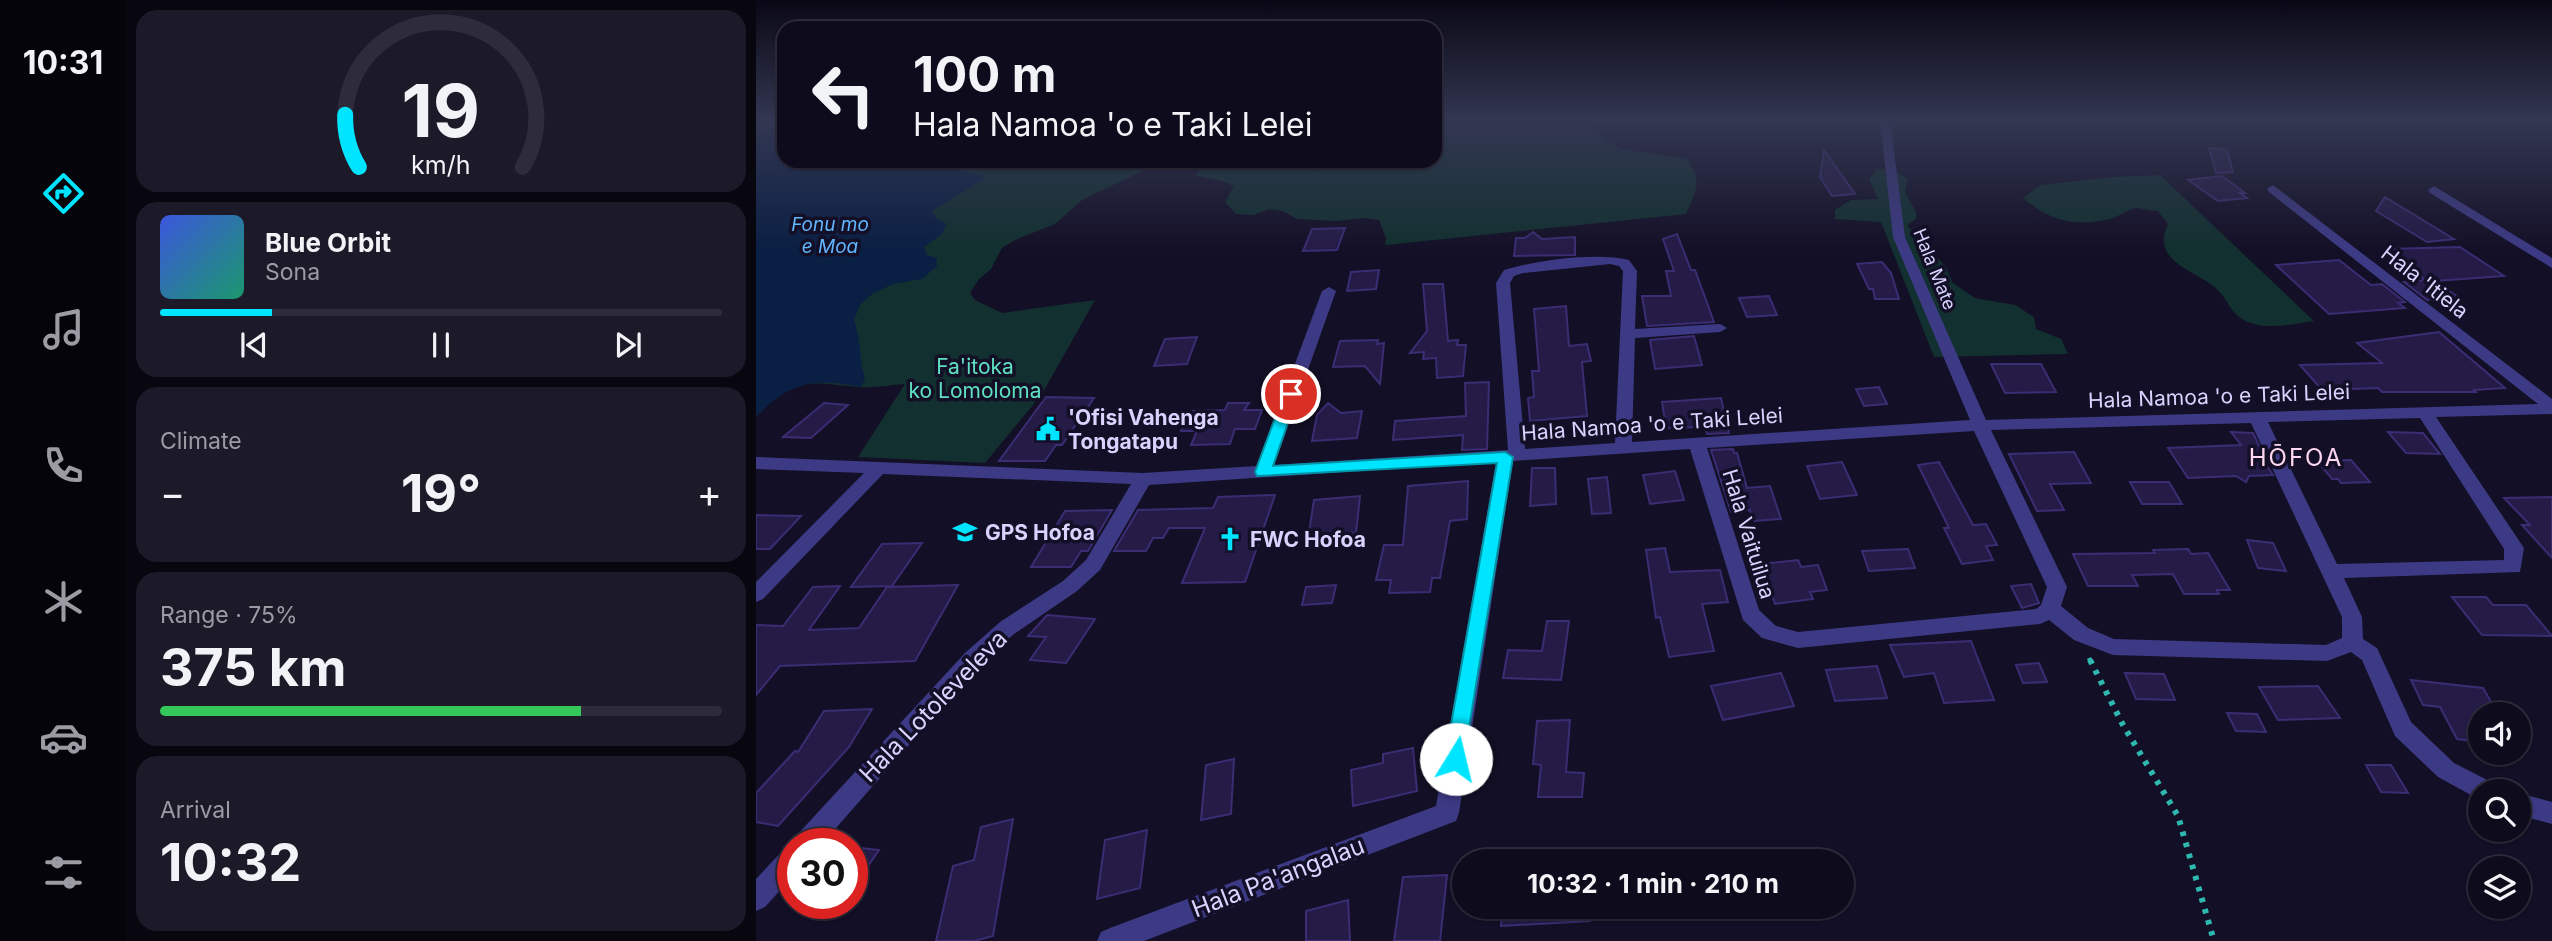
<!DOCTYPE html>
<meta charset="utf-8">
<style>
:root{--surface:#0e0b1c;--page:#1c1929;--text:#f1f3f6;--muted:#9b9ba3;--line:#2e2b3b;--accent:#00e5ff}
body{margin:0;font-family:Inter,sans-serif;background:var(--page);color:var(--text);height:100vh;display:flex;flex-direction:column;font-size:26px;white-space:nowrap}
*{box-sizing:border-box;margin:0}
p{font-size:23px;color:var(--muted)}
.icon{flex:none;width:38px;height:38px;fill:none;stroke:currentColor;stroke-width:2;stroke-linecap:round;stroke-linejoin:round}
.map{position:relative;flex:1;overflow:hidden}
.side{display:flex;flex-direction:column;gap:10px;padding:10px;background:#08060f;width:630px}
.side>*{flex:none}
.guide{position:absolute;left:21px;top:21px;width:665px;height:147px;border-radius:21px;box-shadow:0 2px 5px #0004,0 0 0 2px var(--line);background:#0e0b1c;color:var(--text);overflow:hidden}
.fabs{position:absolute;left:1712px;top:702px;display:grid;gap:14px}
.fabs a{display:grid;place-items:center;width:63px;height:63px;border-radius:50%;background:var(--surface);box-shadow:0 2px 5px #0004,0 0 0 2px var(--line);font-size:35px}
.speed{position:absolute;left:21px;top:828px;display:flex;gap:14px;font-size:35px;font-weight:700;text-align:center}
.speed>*{display:grid;place-content:center;width:91px;height:91px;border-radius:50%;background:var(--surface);box-shadow:0 2px 5px #0004,0 0 0 2px var(--line);line-height:1}
.speed .limit{border:10px solid #d22;background:#fff;color:#111}
.pin{position:absolute;display:grid;place-items:center;width:60px;height:60px;color:#fff;margin:-30px;border:4px solid #fff;border-radius:50%;box-shadow:0 2px 7px #0007}
.me{position:absolute;width:77px;margin:-38px;rotate:9deg;stroke-linejoin:round;filter:drop-shadow(0 0 5px #0008)}
.turn{display:flex;align-items:center;gap:24px;height:147px;padding:0 21px;font-size:32px}
.turn .icon{width:91px;height:91px;stroke-width:2.5}
.turn b{display:block;font-size:49px;line-height:60px}
.big{font-size:52px;font-weight:700;line-height:1.1}
.side .tile{flex:1;display:flex;flex-direction:column;justify-content:center;gap:10px;min-width:0;padding:0 24px;border-radius:21px;background:var(--page)}
.side .dial{align-items:center;gap:0}
.dial svg{height:182px;overflow:visible;fill:none;stroke:var(--line);stroke-width:7;stroke-linecap:round;text-anchor:middle}
.dial text{fill:var(--text);stroke:none}
.song{display:flex;align-items:center;gap:21px}
.cover{width:84px;height:84px;border-radius:10px;background:linear-gradient(135deg,hsl(230 70% 55%),hsl(160 70% 35%))}
.played{height:7px;border-radius:4px;background:linear-gradient(90deg,var(--accent) 20%,var(--line) 20%)}
.keys{display:flex;justify-content:space-around;direction:ltr}
.heat{display:flex;justify-content:space-between;align-items:center;font-size:38px;direction:ltr}
.charge{height:10px;border-radius:5px;background:linear-gradient(90deg,#34c759 75%,var(--line) 0)}
.trip{position:absolute;left:696px;top:849px;width:402px;height:70px;border-radius:35px;background:var(--surface);box-shadow:0 2px 5px #0004,0 0 0 2px var(--line);font-weight:700;line-height:70px;text-align:center}
main{display:flex;flex:1;min-height:0}
.menu{display:flex;flex-direction:column;width:126px;justify-content:space-around;align-items:center;background:#06040b;color:var(--muted)}
.menu .icon{width:49px;height:49px}
.menu .active{color:var(--accent)}
.menu b{font-size:32px;color:var(--text)}
.map>svg:first-child{display:block}
</style>
<main>
<nav class="menu">
<b>10:31</b>
<svg class="icon active" aria-label="directions" viewBox="0 0 24 24"><path d="M12 3l9 9-9 9-9-9zM9 14v-3h6M13 9l2 2-2 2"/></svg>
<svg class="icon" aria-label="music" viewBox="0 0 24 24"><path d="M9 18V5l10-2v13"/><circle cx="6" cy="18" r="3"/><circle cx="16" cy="16" r="3"/></svg>
<svg class="icon" aria-label="phone" viewBox="0 0 24 24"><path d="M5 4h4l2 5-3 2q2 4 5 5l2-3 5 2v4C11 20 4 13 5 4z"/></svg>
<svg class="icon" aria-label="climate" viewBox="0 0 24 24"><path d="M12 3v18M4 7l16 10M4 17L20 7"/></svg>
<svg class="icon" aria-label="car" viewBox="0 0 24 24"><path d="M5 17H2v-5l4-1 3-4h7l3 4 3 1v5h-3M9 17h6M6 11h13"/><circle cx="7" cy="17" r="2"/><circle cx="17" cy="17" r="2"/></svg>
<svg class="icon" aria-label="filters" viewBox="0 0 24 24"><path d="M4 7h16M4 17h16"/><circle cx="9" cy="7" r="2"/><circle cx="15" cy="17" r="2"/></svg>
</nav>
<section class="side">
<div class="tile dial"><svg viewBox="0 0 100 80">
<path d="M14 69A42 42 0 1 1 86 69"/>
<path d="M14 69A42 42 0 0 1 8 46" stroke="#00e5ff"/>
<text x="50" y="56" font-size="32" font-weight="700">19</text>
<text x="50" y="72" font-size="11">km/h</text>
</svg></div>
<div class="tile">
<div class="song"><i class="cover"></i><div><b>Blue Orbit</b><p>Sona</p></div></div>
<div class="played"></div>
<div class="keys"><svg class="icon" aria-label="previous" viewBox="0 0 24 24"><path d="M18 5L8 12l10 7zM5 5v14"/></svg><svg class="icon" aria-label="pause" viewBox="0 0 24 24"><path d="M8 5v14M16 5v14"/></svg><svg class="icon" aria-label="next" viewBox="0 0 24 24"><path d="M6 5l10 7-10 7zM19 5v14"/></svg></div>
</div>
<div class="tile"><p>Climate</p>
<div class="heat"><a>−</a><b class="big">19°</b><a>+</a></div>
</div>
<div class="tile"><p>Range · 75%</p><b class="big">375 km</b><div class="charge"></div></div>
<div class="tile"><p>Arrival</p><b class="big">10:32</b></div>
</section>
<div class="map">
<svg width="1796" height="941" viewBox="0 0 1796 941">
<rect width="100%" height="100%" fill="#130f26"/>
<!-- green -->
<path fill="#12302f" d="M679,120h258c-33,19 -70,-10 -103,8l30,21 67,10c15,24 10,30 -1,55l-301,31 1,-7 -7,-18 -14,-2 -30,3 -38,-2 -14,-8 -14,-2 -16,6 -17,-1 -11,-12 9,-16c-12,-7 -25,-6 -39,-11 14,-20 38,-11 60,-10 9,1 19,-3 27,-1 24,3 41,14 62,-3h91z
M28,161h361l4,7 -67,32 -27,24 -38,15 -15,9 -11,21 -12,10 -9,14 5,7 27,13 93,-13 -53,94 -57,69 -127,-6 47,-73c-15,1 -30,4 -45,3 -53,-4 -63,-13 -104,30z
M1121,169l16,1 15,9 -3,13 11,20v7l-9,6 38,41 8,17 22,15 40,7 19,12 2,12 25,10 7,15 -134,3 -53,-135 -46,-3v-9l16,-10 27,-1 -9,-20z
M1405,175v1l153,145c-19,3 -41,8 -60,3 -26,-7 -23,-25 -42,-39 -22,-16 -61,-26 -44,-61l-10,-13c-7,0 -16,-3 -23,-3 -8,2 -17,9 -25,11 -36,8 -59,2 -87,-21l18,-13 71,-8z"/>
<!-- water -->
<path fill="#0a1f44" d="M0,120h28v41h189l-9,11 18,3 2,4 -52,32 5,8 10,5 -6,11 -17,12 3,8 10,3v8l-15,13 -29,5 -21,10 -12,11 -6,15c7,19 5,39 11,59l-4,8c-47,-10 -71,-5 -105,30z"/>
<!-- building -->
<path fill="#241b47" stroke="#3b2d73" stroke-width="2" d="M1453,148l18,2 6,22 -17,1z
M1068,150l31,44 -23,2 -12,-19z
M1466,176l23,17h-5l7,5 -29,3 -30,-21z
M1629,197l69,42 -27,3 -51,-31z
M589,228l-8,22 -34,1 9,-22z
M777,232l9,7 33,-2v18l-61,1 2,-18h9z
M921,234l14,36h4l19,52 -67,4 -5,-30h29l-5,-25h8l-11,-32z
M1704,247l44,29 -69,5 23,16 -31,3 -23,-18 21,-2 -37,-31z
M1583,260l32,25 11,-1 23,18 -7,1 7,5 -76,6 -53,-49z
M1126,262l9,11 8,26h-24l-2,-10h-4l-12,-25z
M623,270l-3,19 -29,2 4,-19z
M667,284h20l5,57 10,-1 -1,5h9l-3,31 -26,2 -1,-20 -13,1 1,-7 -14,1 17,-22z
M1013,296l8,19 -30,2 -8,-19z
M810,306l3,40 18,-2 4,17 -9,1 5,54 -57,5 -2,-23 6,-1 -2,-26h7l-5,-62z
M1683,332l66,56 -31,2 2,2h-94l-4,-4 -56,2 -22,-25 82,-2 -25,-20z
M938,336l8,29 -47,4 -5,-29z
M441,337l-10,27 -33,2 11,-27z
M622,340l-1,4 7,-1 -4,41 -15,-18 -32,1 7,-26z
M1235,364h50l15,28 -51,1z
M733,382l-2,67 -25,1 1,-15 -70,5 2,-19 71,-5 -1,-33z
M1123,387l8,17 -23,2 -8,-17z
M290,397l48,1 -32,47h-6l-11,16h-46z
M965,398l8,35 -22,1 -2,-7h-3l-36,1 -4,-26z
M68,403l24,2 -37,33 -28,-1z
M472,403h21l-5,7h18l-7,19h-20l-5,15 -39,1 6,-14h-16l9,-20 35,-1z
M572,403l13,10 21,-2 -5,27 -45,3 5,-26z
M1475,432l22,1 11,23h-4l13,19 -24,1 -3,6 -10,-6 -48,2 -20,-30 73,-3z
M1632,432l35,1 17,21 -34,-1z
M977,449l1,4h3l10,35 23,-2 11,33 -27,2 -4,-11 -19,2 -20,-62z
M1318,452l17,31 -41,1 14,26 -27,1 -28,-57z
M1595,460l19,22 -29,1 -3,-4h-6l-15,-18z
M1086,462l15,33 -37,4 -13,-33z
M1183,462l34,63 13,-1 11,21 -11,1 7,14 -31,4 -18,-36h5l-31,-63z
M776,468h23l1,36 -26,2z
M919,471l9,29 -34,4 -7,-29z
M851,477l4,36 -19,1 -4,-35z
M712,481l-1,38 -17,2 -10,57h-8l-2,14 -41,1 2,-13h-15l8,-35h19l5,-59z
M1374,482h39l13,22h-40z
M519,495l-30,87 -63,1 23,-55h-36l-6,10h-10l-7,13h-32l24,-41 75,-2 5,-11z
M604,496l-4,37 -48,5 6,-38z
M1796,497v61l-30,-33h8l-26,-27z
M356,510l-24,41h-7l-10,16h-40l34,-56z
M0,515l45,1 -31,33h-14z
M1491,540l26,3 13,28 -28,-3z
M166,543l-30,43 -41,1 31,-43z
M909,548l5,24 50,-2 8,32 -26,2 12,47 -45,6 -9,-40 -4,1 -10,-68z
M1152,549l7,19 -46,3 -7,-20z
M1432,549l3,5 17,-1 22,37h-13l2,4h-35l-11,-20 -41,1 6,11h-50l-15,-32 82,-1 -2,-3z
M1042,560l3,7 17,-2 9,25 -17,2 3,7 -38,5 -14,-40z
M1275,584l8,19 -17,5 -11,-22z
M202,585l-43,76 -135,5 -24,29v-70l27,1 30,-39 27,-1 -31,44 50,-2 28,-41z
M580,585l-4,18 -30,2 4,-18z
M1696,597h34l7,8h33l26,31 -70,-1z
M291,615l48,4 -29,44 -36,-3 16,-23 -18,-1z
M791,621h22l-8,59 -58,-2 5,-28 34,1z
M1215,641l23,59 -50,3 -10,-30 -30,4 -14,-32z
M1283,663l8,19 -24,1 -7,-18z
M1121,666l10,32 -52,3 -9,-31z
M1025,673l13,33 -71,14 -12,-34z
M1369,673l39,1 11,26 -39,-1z
M1655,680l72,8 15,26h-18v28l-23,-3 -17,-32 -17,-2z
M1562,686l22,32 -62,2 -19,-33z
M116,709l-23,38 -71,79 -22,-4v-29l39,-42 3,1 26,-41z
M1471,713l30,1 9,18 -30,-1z
M814,720l-4,52 18,1 -2,24h-44l3,-32 -8,-1 4,-43z
M657,748l4,43 -64,15 -2,-36 32,-7v-9z
M478,759l-3,55 -30,6 5,-55z
M1610,765h25l17,28 -27,-1z
M257,819l-20,117 -19,5h-38l17,-75 21,-6 7,-33z
M391,830l-7,58 -43,11 8,-59z
M96,847l27,3 -27,39z
M691,875l-7,66h-46l9,-64z
M592,900l2,41h-44v-30z
M746,906h88v15l-89,5z"/>
<g fill="none" stroke-linecap="round" stroke-linejoin="round">
<!-- path-far1 -->
<path stroke="#2fb8b0" stroke-width="4.5" stroke-dasharray="3.5 5" stroke-linecap="butt" d="M1333,658l2,4"/>
<!-- path -->
<path stroke="#2fb8b0" stroke-width="6" stroke-dasharray="4.5 7" stroke-linecap="butt" d="M1334,660l33,65 55,91 36,125"/>
<!-- minor -->
<path fill="#3d3a85" fill-rule="evenodd" d="M1124,120h10l15,117 81,183 552,-16 -269,-212 -2,-3 6,-4 279,214v15l-116,3 88,131 -4,24 -176,6 18,39 1,22 14,9 34,74 43,41 39,20 4,8h-17v9l-42,-23 -43,-41 -33,-76 -11,-8 -24,9 -214,-6 -39,-15 -25,-20 -9,4 -242,24 -36,-10 -19,-18 -53,-171 -177,12 -54,352 -3,8 -312,120h-47l4,-9 9,-4 326,-122 60,-344 -347,23 -49,85 -23,21 -63,43 -35,31 -157,179h-29l3,-8 169,-183 35,-31 63,-41 23,-21 45,-76 -248,-10 -120,125 -7,3v-20l108,-109 -108,-4v-12l387,16 114,-7 65,-175 7,-4 7,4 -62,174 234,-15 -12,-167 8,-13c33,-10 92,-18 125,-10l8,11 -2,58 85,-5 7,4 -7,4 -85,6 -3,104 338,-22 -77,-183zM854,264l9,2 4,5 -8,172 -90,6 -15,-166 4,-7 9,-3zM1664,418l84,131v11l-167,4 -69,-142zM1495,423l91,194v21l-16,7 -212,-6 -26,-11 -27,-22 6,-19 -76,-157zM1218,431l73,156 -6,18 -5,4 -238,23 -22,-6 -17,-16 -52,-162z
M1678,186l118,72v10l-122,-75 -2,-3z
M1762,793l34,9v22l-34,-9z
M37,845v31l-28,31 -9,4v-32l28,-30z"/>
</g>
<!-- sky -->
<linearGradient id="sky" x2="0" y2="1"><stop stop-color="#0a0815"/><stop offset="0.48" stop-color="#333752"/><stop offset="1" stop-color="#333752" stop-opacity="0"/></linearGradient>
<rect width="1796" height="251" fill="url(#sky)"/>
<!-- route -->
<path fill="#00e5ff" stroke="#0095a6" stroke-width="2" d="M535,390l7,4 -25,72 232,-14 8,5 -50,308 -7,3 -8,-3 -3,-6 52,-296 -240,13 -2,-4 29,-78z"/>
<!-- icons -->
<defs>
<g id="civic-bare" transform="scale(1.89)"><path d="M-.6-6.5H3V-4.5H.6V-3L4-1V1h2V6H-6V1h2V-1L-.6-3ZM-1.2 2.5V6h2.4V2.5Z" fill="#00e5ff" stroke="#130f26" stroke-width="2.5" paint-order="stroke"/></g>
<g id="school-bare" transform="scale(1.89)"><path d="M0-5L7-2L0 1L-7-2ZM-4 1L0 2.5L4 1V4Q0 6-4 4Z" fill="#00e5ff" stroke="#130f26" stroke-width="2.5" paint-order="stroke"/></g>
<g id="church-bare" transform="scale(1.89)"><path d="M-1.2-6h2.4v3.5h3.3v2.4h-3.3V6h-2.4V-.1h-3.3v-2.4h3.3Z" fill="#00e5ff" stroke="#130f26" stroke-width="2.5" paint-order="stroke"/></g>
</defs>
<g fill-rule="evenodd">
<use href="#civic-bare" x="292" y="429"/>
<use href="#school-bare" x="209" y="532"/>
<use href="#church-bare" x="474" y="539"/>
</g>
<g text-anchor="middle" dominant-baseline="central" stroke-width="7" stroke-linejoin="round" paint-order="stroke">
<!-- far-street labels -->
<g font-size="18" fill="#d9d4ff" stroke="#130f26">
<text transform="translate(1179 269) rotate(68)">Hala Mate</text>
</g>
<!-- far-water labels -->
<g font-size="19" font-style="italic" fill="#62b6ff" stroke="#130f26">
<text x="74" y="224">Fonu mo<tspan x="74" dy="22">e Moa</tspan></text>
</g>
<!-- street labels -->
<g font-size="21" fill="#d9d4ff" stroke="#130f26">
<text transform="translate(1669 282) rotate(38)">Hala 'Itiela</text>
<text transform="translate(1463 396) rotate(-2)">Hala Namoa 'o e Taki Lelei</text>
<text transform="translate(896 424) rotate(-4)">Hala Namoa 'o e Taki Lelei</text>
<text transform="translate(993 534) rotate(73)">Hala Vaituilua</text>
</g>
<!-- park labels -->
<g font-size="21" fill="#5fe0c0" stroke="#130f26">
<text x="219" y="366">Fa'itoka<tspan x="219" dy="24">ko Lomoloma</tspan></text>
</g>
<!-- poi labels -->
<g font-size="21" font-weight="bold" fill="#d9d4ff" stroke="#130f26" text-anchor="start">
<text x="312" y="417">'Ofisi Vahenga<tspan x="312" dy="24">Tongatapu</tspan></text>
<text x="229" y="532">GPS Hofoa</text>
<text x="494" y="539">FWC Hofoa</text>
</g>
<!-- quarter labels -->
<g font-size="24" letter-spacing="2" fill="#ffd6f0" stroke="#130f26">
<text x="1540" y="457">HŌFOA</text>
</g>
<!-- near-street labels -->
<g font-size="24" fill="#d9d4ff" stroke="#130f26">
<text transform="translate(177 706) rotate(-46)">Hala Lotoleveleva</text>
<text transform="translate(522 877) rotate(-21)">Hala Pa'angalau</text>
</g>
</g>
</svg>
<div class="fabs">
<a><svg class="icon" aria-label="sound" viewBox="0 0 24 24"><path d="M4 9h4l5-4v14l-5-4H4zM17 9q2 3 0 6"/></svg></a>
<a><svg class="icon" aria-label="search" viewBox="0 0 24 24"><circle cx="10" cy="10" r="6"/><path d="M15 15l6 6"/></svg></a>
<a><svg class="icon" aria-label="layers" viewBox="0 0 24 24"><path d="M12 4l9 5-9 5-9-5zM3 14l9 5 9-5"/></svg></a>
</div>
<div class="speed"><div class="limit">30</div></div>
<div class="pin" style="left:535px;top:394px;background:#d93025"><svg class="icon" aria-label="arrive" viewBox="0 0 24 24"><path d="M6 21V4h12l-3 4 3 4H6"/></svg></div>
<svg class="me" style="left:700px;top:759px" viewBox="-20 -20 40 40"><circle r="19" fill="#fff"/><path d="M0-13L10 11 0 6-10 11z" fill="#00e5ff"/></svg>
<div class="trip">10:32 · 1 min · 210 m</div>
<div class="guide">
<div class="turn"><svg class="icon" aria-label="left" viewBox="0 0 24 24"><path d="M17 20v-9H6M10 6l-5 5 5 5"/></svg><div><b>100 m</b>Hala Namoa 'o e Taki Lelei</div></div>
</div>
</div>
</main>
